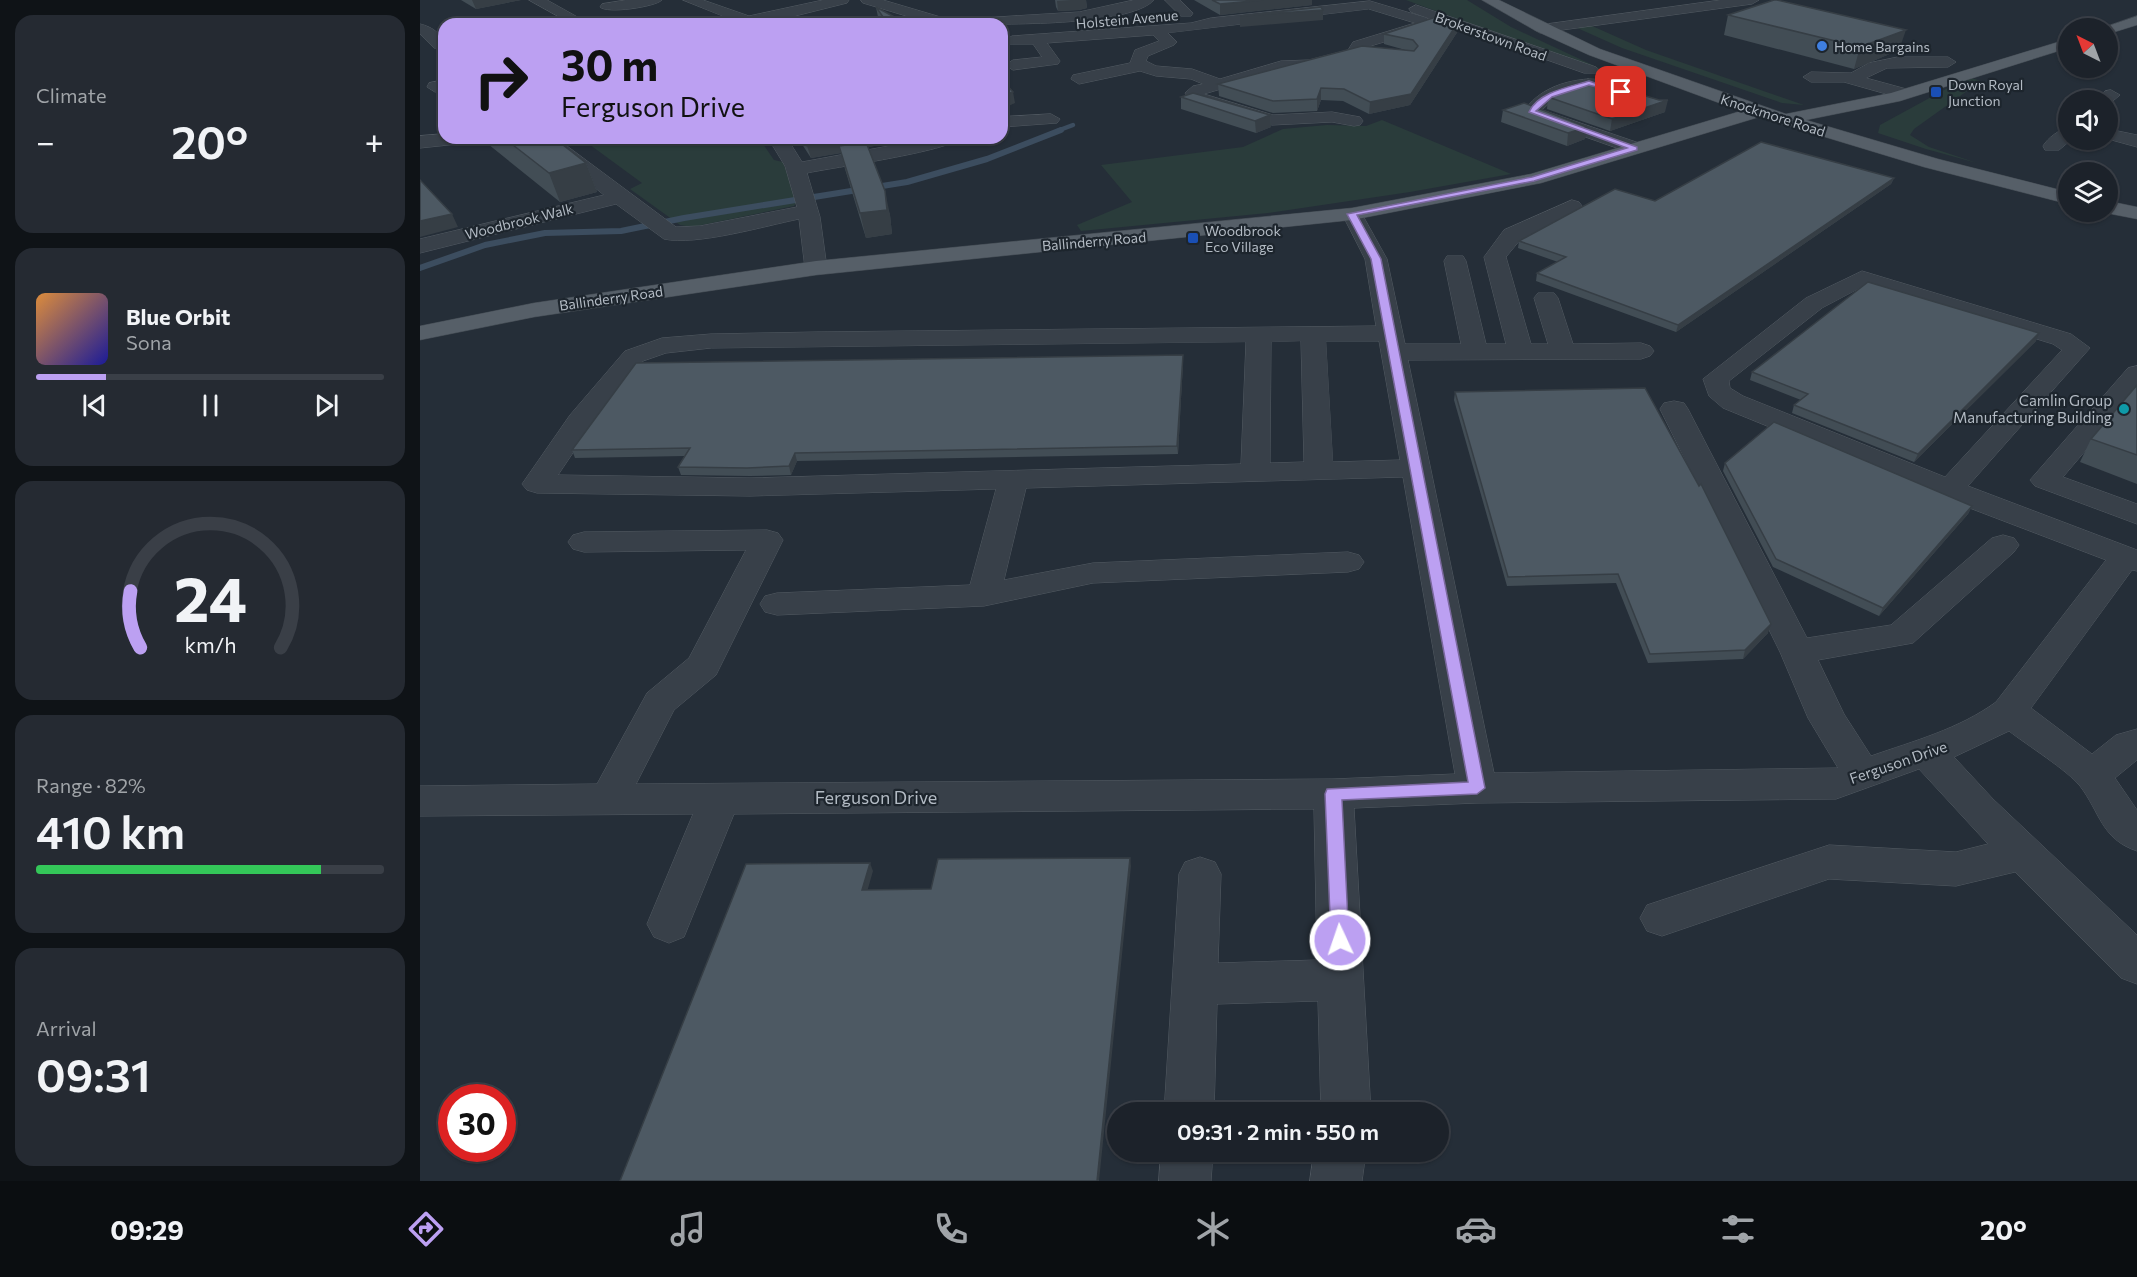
<!DOCTYPE html>
<meta charset="utf-8">
<style>
:root{--surface:#1c222a;--page:#252a32;--text:#f1f3f6;--muted:#a0a4a8;--line:#3a3f47;--accent:#bca0f2}
body{margin:0;font-family:Commissioner,sans-serif;background:var(--page);color:var(--text);height:100vh;display:flex;flex-direction:column;font-size:22px;white-space:nowrap}
*{box-sizing:border-box;margin:0}
p{font-size:20px;color:var(--muted)}
.icon{flex:none;width:33px;height:33px;fill:none;stroke:currentColor;stroke-width:2;stroke-linecap:round;stroke-linejoin:round}
.map{position:relative;flex:1;overflow:hidden}
.panel{display:flex;flex-direction:column;gap:15px;padding:15px;background:#0f1317;width:420px}
.panel>*{flex:none}
.guide{position:absolute;left:18px;top:18px;width:570px;height:126px;border-radius:18px;box-shadow:0 2px 4px #0004,0 0 0 2px var(--line);background:#bca0f2;color:#111;overflow:hidden}
.needle{width:39px;rotate:318deg}
.buttons{position:absolute;left:1638px;top:18px;display:grid;gap:12px}
.buttons a{display:grid;place-items:center;width:60px;height:60px;border-radius:50%;background:var(--surface);box-shadow:0 2px 4px #0004,0 0 0 2px var(--line);font-size:30px}
.speed{position:absolute;left:18px;top:1084px;display:flex;gap:12px;font-size:30px;font-weight:700;text-align:center}
.speed>*{display:grid;place-content:center;width:78px;height:78px;border-radius:50%;background:var(--surface);box-shadow:0 2px 4px #0004,0 0 0 2px var(--line);line-height:1}
.speed .limit{border:9px solid #d22;background:#fff;color:#111}
.pin{position:absolute;display:grid;place-items:center;width:51px;height:51px;color:#fff;margin:-26px;border-radius:12px;box-shadow:0 3px 9px #0006}
.me{position:absolute;width:66px;margin:-33px;rotate:357deg;stroke-linejoin:round;filter:drop-shadow(0 0 4px #0008)}
.turn{display:flex;align-items:center;gap:21px;height:126px;padding:0 24px;font-size:27px}
.turn .icon{width:78px;height:78px;stroke-width:2.5}
.turn b{display:block;font-size:42px;line-height:51px}
.big{font-size:45px;font-weight:600;line-height:1.1}
.panel .card{flex:1;display:flex;flex-direction:column;justify-content:center;gap:9px;min-width:0;padding:0 21px;border-radius:18px;background:var(--page)}
.panel .dial{align-items:center;gap:0}
.dial svg{height:156px;overflow:visible;fill:none;stroke:var(--line);stroke-width:7;stroke-linecap:round;text-anchor:middle}
.dial text{fill:var(--text);stroke:none}
.song{display:flex;align-items:center;gap:18px}
.cover{width:72px;height:72px;border-radius:9px;background:linear-gradient(135deg,hsl(30 70% 55%),hsl(240 70% 35%))}
.played{height:6px;border-radius:3px;background:linear-gradient(90deg,var(--accent) 20%,var(--line) 20%)}
.keys{display:flex;justify-content:space-around;direction:ltr}
.heat{display:flex;justify-content:space-between;align-items:center;font-size:33px;direction:ltr}
.charge{height:9px;border-radius:4px;background:linear-gradient(90deg,#34c759 82%,var(--line) 0)}
.trip{position:absolute;left:687px;top:1102px;width:342px;height:60px;border-radius:30px;background:var(--surface);box-shadow:0 2px 4px #0004,0 0 0 2px var(--line);font-weight:600;line-height:60px;text-align:center}
.menu{display:flex;height:96px;justify-content:space-around;align-items:center;background:#0b0e11;color:var(--muted)}
.menu .icon{width:42px;height:42px}
.menu .active{color:var(--accent)}
.menu b{font-size:27px;color:var(--text)}
main{display:flex;flex:1;min-height:0}
.map>svg:first-child{display:block}
</style>
<main>
<section class="panel">
<div class="card"><p>Climate</p>
<div class="heat"><a>−</a><b class="big">20°</b><a>+</a></div>
</div>
<div class="card">
<div class="song"><i class="cover"></i><div><b>Blue Orbit</b><p>Sona</p></div></div>
<div class="played"></div>
<div class="keys"><svg class="icon" aria-label="previous" viewBox="0 0 24 24"><path d="M18 5L8 12l10 7zM5 5v14"/></svg><svg class="icon" aria-label="pause" viewBox="0 0 24 24"><path d="M8 5v14M16 5v14"/></svg><svg class="icon" aria-label="next" viewBox="0 0 24 24"><path d="M6 5l10 7-10 7zM19 5v14"/></svg></div>
</div>
<div class="card dial"><svg viewBox="0 0 100 80">
<path d="M14 69A42 42 0 1 1 86 69"/>
<path d="M14 69A42 42 0 0 1 9 40" stroke="#bca0f2"/>
<text x="50" y="56" font-size="32" font-weight="700">24</text>
<text x="50" y="72" font-size="11">km/h</text>
</svg></div>
<div class="card"><p>Range · 82%</p><b class="big">410 km</b><div class="charge"></div></div>
<div class="card"><p>Arrival</p><b class="big">09:31</b></div>
</section>
<div class="map">
<svg width="1717" height="1181" viewBox="0 0 1717 1181">
<rect width="100%" height="100%" fill="#252e38"/>
<!-- green -->
<path fill="#2a3c3b" d="M986,0h61l44,27 88,41 3,4z
M1170,25l56,25 158,55 -22,-2 -160,-55 -47,-21z
M1548,77l13,4 -67,48 -4,6 19,12 48,16 -51,-14 -48,-16 2,-8z
M962,120l129,54 -101,18 -142,21 -187,18 -4,-6 55,-23 -31,-37 142,-18 40,-18 44,-4 39,1z
M168,138h171l15,22 9,2 14,40 -3,4 -102,21 -12,-2 -50,-36 12,-6 -60,-44z"/>
<g fill="none" stroke-linecap="round" stroke-linejoin="round">
<!-- stream-far1 -->
<path stroke="#3c4d5f" stroke-width="4.5" d="M637,131l16,-6"/>
<!-- stream -->
<path stroke="#3c4d5f" stroke-width="6" d="M0,268l65,-23 60,-12 76,-2 63,-13 223,-36 80,-23 74,-29"/>
<!-- minor casing -->
<g stroke="#535b63" stroke-width="1">
<path id="minor" d="M109,0h18l43,24h-18z
M206,0h36c-7,7 -55,14 -62,7l2,-3z
M263,0h20l46,16 74,-16h26l-2,3 -84,21h-35l4,-4z
M441,0h22l71,21 2,3h-23l-70,-21z
M714,0h20c-25,27 -155,24 -190,24l2,-3 14,-3 99,-6z
M745,0h15l13,13 -2,3h-10z
M1301,0h38l-7,4 -212,29 -7,-4 7,-4z
M950,1l57,17 5,7 -2,3 -66,20 -4,8 -50,14 -28,1 -78,23 69,21 59,-3 28,5 3,4 -3,4 -6,1 -22,-4 -60,3 -81,-23 -6,-9 8,-7 10,-2 -12,-5 -35,-3 -16,-5 -61,13 -8,-5 2,-4 57,-12 5,-13 24,-9 -6,-6 -106,8 13,18 -2,3 -45,6 -8,-5 8,-5 29,-3 -9,-13h-26l-3,-3 8,-5 179,-13 20,-5zM949,9l46,14 -62,19 -5,8 -39,10 -28,1 -61,18 -28,-10 -36,-3 -10,-5 2,-5 26,-11 3,-3 -9,-9z
M996,5l180,62 2,3 -2,3h-12l-173,-61 -2,-3z
M0,24c13,3 24,11 24,24h-10l-14,-14z
M1478,57h50l8,5 -8,5 -61,1 -21,10 44,12 3,4 -9,5 -60,-17h-33l-8,-5 8,-5 40,1 18,-10z
M1168,79c16,0 43,5 54,17l-9,5c-36,-9 -58,-25 -91,9l100,34 2,4 -2,4h-14l-102,-36 -3,-4c15,-22 39,-31 65,-33z
M24,80v10l-9,2 -8,-5 2,-4z
M1691,90l9,5 -12,10v-5h-11l8,-9z
M631,114l9,5 -3,4 -55,4v-10z
M1648,128v12h3l-12,10h-14l-2,-4c5,-8 15,-16 25,-18z
M1688,129l29,6v12l-29,-8z
M24,134v4h23l-9,6 -38,4v-12z
M131,138h18l-2,8 109,81 24,-1 97,-19 -12,-41 -17,-28h19l15,24 130,-24h28c-9,13 -130,30 -153,35l13,44 7,51 -3,5h-16l-3,-5 -6,-49c-34,7 -103,27 -135,20l-48,-35 -196,49v-14l184,-44 -51,-41 -5,-9z
M1152,200l7,2 3,4 -3,4 -59,30 -14,17 25,87h17l-14,-46 4,-5h16l4,5 15,46 68,-1 9,3 4,5 -4,5 -9,3 -233,1 86,413 344,-5 -30,-50 -28,-66 -120,-243 4,-6 10,-2 10,2 4,6 119,229 84,-13 101,-87 11,-3 11,3 5,7 -5,7 -101,91 -95,17 26,54 27,42c43,-15 88,-27 125,-54l110,-142 -168,-64 -215,-88 -14,-12 -6,-17 103,-81 56,-27 209,63 19,14 -122,138 169,64v21l-5,-1 -101,138 61,46 24,-19 21,-6v31l-22,18 22,32v41c-36,-12 -37,-39 -57,-65 -13,-16 -53,-41 -71,-55l-55,26 39,42 144,136v49l-16,-6 -106,-106 -59,14 -127,-7 -167,57 -15,-5 -7,-13 7,-13 182,-60 127,7 32,-8 -69,-75 -83,30 -359,4 -123,5 17,305h-50l-3,-112 -101,3 -3,109h-50l15,-239 6,-12 15,-5 15,5 6,12 -3,89 99,-3 -3,-151 -580,5 -50,123 -15,6 -15,-6 -7,-13 46,-110 -273,2v-30l177,-2 50,-91 42,-35 57,-108 -162,2 -11,-3 -5,-7 5,-7 11,-3 183,-2 11,3 5,7 -67,135 -42,35 -38,74 697,-5 122,-5 -52,-297 -377,11 -22,92 89,-17 255,-11 11,3 5,7 -5,7 -11,3 -255,11 -109,23 -207,9 -12,-3 -5,-8 5,-8 12,-3 193,-8 26,-96 -246,7 -213,-3 -10,-3 -5,-6 48,-69 55,-64 37,-13 49,-4 106,-2 559,-6 -11,-67 -23,-45 3,-4h14l3,4 25,45 18,85h56l-17,-83 3,-5h16l3,5 20,83h20l-22,-87 20,-27zM1444,286l189,58 9,6 -117,127 -202,-81 -13,-8 -1,-7 93,-73zM881,341l3,121 -34,1 1,-121zM906,341h53l21,119 -67,2zM826,342l-5,122 -491,14 -192,-3 33,-49 52,-65 23,-8 45,-5z
M1717,366v24l-74,87 74,27v20l-102,-38 -5,-6 98,-112z
M741,1152h52l-2,29h-52z
M894,1152h52l-4,29h-52z"/>
</g>
<!-- major casing -->
<g stroke="#414951" stroke-width="1">
<path id="major" d="M1062,0h17l101,49 186,65 105,-21 177,-54v9l-168,53 -94,19 132,39 130,33v12l-144,-37 -165,-50 -218,66 -189,37 -536,55 -282,42 -114,23v-14l114,-23 282,-42 536,-53 179,-34 210,-63 -152,-56 -53,-24z
M1717,16v9l-29,9v-6h-6z
M1688,201l29,6v12l-36,-7h7z"/>
</g>
<!-- minor -->
<use href="#minor" fill="#384049" fill-rule="evenodd"/>
<!-- major -->
<use href="#major" fill="#565f68" fill-rule="evenodd"/>
</g>
<!-- wall -->
<path fill="#424d55" d="M41,0h60l-45,9z
M635,0h31l1,8 -8,2 -21,1 -2,-4z
M774,0h118v5l-92,10z
M456,7l31,17h-24l-5,-7z
M1308,15l171,35 -45,19 -130,-34z
M1039,21l-1,10 -48,74 -41,9 -26,-13 -22,-1 -4,11 -44,2 -54,-17 -1,-12 191,-33 -25,-7v-10z
M761,97l89,18 1,12 -15,6 -75,-24z
M1128,97l117,15 -55,19 -63,-22z
M1083,110l82,29 -18,7 -66,-24z
M62,138h72l32,25 11,29 -37,10 -77,-62z
M378,138h116v1l-46,8 22,68 2,19 -26,4 -21,-69 -4,-16 -30,5z
M1474,178l-3,6 -215,148 -140,-51 1,-8 21,-11 -40,-14 1,-7 136,-40z
M1616,341l-122,121 -122,-49 2,-8 7,-5 -51,-20 2,-8z
M763,355v7l-5,92 -381,7 -6,14 -41,1 -69,-1 -3,-8 7,-11 -110,2 -3,-8z
M1717,385v99l-57,-22 11,-23z
M1035,392l313,241 -25,26 -95,4 -32,-80 -109,3 -53,-186z
M1305,463l247,43 -4,8 -89,102 -106,-49 -50,-96z"/>
<!-- shaded-wall -->
<path fill="#363e45" d="M52,0h49l-45,9z
M651,0h15l1,8 -8,2 -21,1 -1,-10z
M843,0h49v5l-92,10v-11z
M903,10v10l-83,7v-11z
M1039,21l-1,10 -48,74 -41,9 1,-12z
M1486,30l-7,20 -45,19 6,-22z
M901,88v12l-4,11v-12z
M593,92l2,11 -13,6v-13z
M1248,100l-3,12 -55,19 2,-12z
M850,115l1,12 -15,6 -1,-12z
M1167,127l-2,12 -18,7 1,-13z
M430,138h64v1l-73,13 -2,-6 2,7 -30,5 -4,-12z
M166,163l11,29 -37,10 -11,-29z
M1474,178l-3,6 -215,148 2,-7z
M465,191l5,24 2,19 -26,4 -6,-25z
M32,214l6,13 -38,10v-16z
M1619,333l-3,8 -122,121 4,-8z
M763,355v7l-5,92 -1,-8z
M375,453l2,8 -6,14 -2,-9z
M1552,506l-4,8 -89,102 4,-8z
M1351,624l-3,9 -25,26 2,-9z
M710,858l1,8 -32,315h-2z
M450,863l3,8 -8,28 -3,-9z"/>
<!-- building -->
<path fill="#4d5963" stroke="#363e45" stroke-width="1.5" d="M792,0h51l-43,4z
M1354,0h3l129,30 -46,17 -132,-32z
M456,7l31,17h-19z
M901,7l2,3 -83,6z
M1022,15l17,6 -48,73 -41,8 -26,-13 -23,-1 -4,11 -44,2 -55,-17 144,-38 52,5 4,-5 -5,-6 -29,-6z
M274,18l14,6h-12z
M524,19l16,5h-35z
M582,80l11,12 -11,4z
M1176,81l63,19h9l-56,19 -64,-22z
M773,93l77,22 -15,6 -74,-24z
M1104,103l63,24 -19,6 -65,-23z
M84,138h50l32,25 -37,10z
M383,138h47l-43,8z
M446,142l19,49 2,19 -27,3 -21,-67z
M1341,142l133,36 -216,147 -141,-52 29,-16 -47,-16 96,-52 40,12z
M0,180l32,34 -32,7z
M1448,282l171,51 -121,121 -124,-49 14,-11 -56,-22z
M763,355l-6,91 -382,7 -6,13 -42,2 -69,-1 12,-19 -118,2 64,-87z
M1717,385v70l-46,-16z
M1225,388l54,98 2,-2 70,140 -26,26 -95,4 -32,-80 -110,3 -53,-185z
M1354,422l198,84 -89,102 -107,-49 -51,-96z
M710,858l-33,323h-477l126,-317 124,-1 -8,27 69,-1 7,-30z"/>
<!-- route -->
<path fill="#bca0f2" stroke="#7a689d" stroke-width="1.5" d="M1169,81l35,11 -3,2 -32,-9 -37,12 -16,14 101,36v3l-103,31 -177,34 24,44 104,529 -8,6 -135,6 7,140 -3,5 -6,3 -7,-3 -2,-5 -6,-146 2,-5 141,-7 -97,-523 -24,-45 185,-37 95,-29 -98,-36c9,-20 40,-25 60,-31z"/>
<!-- markers -->
<circle fill="#3f7fe0" stroke="#1d252d" stroke-width="2" cx="1402" cy="46" r="6"/>
<g fill="#1a4fb4" stroke="#1d252d" stroke-width="2">
<rect x="1510" y="86" width="12" height="12" rx="3"/>
<rect x="767" y="232" width="12" height="12" rx="3"/>
</g>
<circle fill="#0f9aa8" stroke="#1d252d" stroke-width="2" cx="1704" cy="409" r="6"/>
<g text-anchor="middle" dominant-baseline="central" stroke-width="4.5" stroke-linejoin="round" paint-order="stroke">
<!-- far-street labels -->
<g font-size="14" fill="#b3bbc4" stroke="#1d252d">
<text transform="translate(707 19) rotate(-5)">Holstein Avenue</text>
<text transform="translate(1071 36) rotate(20)">Brokerstown Road</text>
<text transform="translate(1353 115) rotate(18)">Knockmore Road</text>
<text transform="translate(99 221) rotate(-14)">Woodbrook Walk</text>
<text transform="translate(674 241) rotate(-5)">Ballinderry Road</text>
<text transform="translate(191 298) rotate(-8)">Ballinderry Road</text>
</g>
<!-- far-poi labels -->
<g font-size="14" fill="#b3bbc4" stroke="#1d252d" text-anchor="start">
<text x="1414" y="46">Home Bargains</text>
<text x="1528" y="84">Down Royal<tspan x="1528" dy="16">Junction</tspan></text>
<text x="785" y="230">Woodbrook<tspan x="785" dy="16">Eco Village</tspan></text>
</g>
<!-- poi labels -->
<g font-size="15" fill="#b3bbc4" stroke="#1d252d" text-anchor="end">
<text x="1692" y="400">Camlin Group<tspan x="1692" dy="17">Manufacturing Building</tspan></text>
</g>
<!-- street labels -->
<g font-size="15" fill="#b3bbc4" stroke="#1d252d">
<text transform="translate(1478 762) rotate(-19)">Ferguson Drive</text>
</g>
<!-- near-street labels -->
<g font-size="18" fill="#b3bbc4" stroke="#1d252d">
<text x="456" y="797">Ferguson Drive</text>
</g>
</g>
</svg>
<div class="buttons">
<a><svg class="needle" viewBox="-14 -14 28 28"><path d="M0-13l5 13h-10z" fill="#e53935"/><path d="M0 13l5-13h-10z" fill="#a0a4a8"/></svg></a>
<a><svg class="icon" aria-label="sound" viewBox="0 0 24 24"><path d="M4 9h4l5-4v14l-5-4H4zM17 9q2 3 0 6"/></svg></a>
<a><svg class="icon" aria-label="layers" viewBox="0 0 24 24"><path d="M12 4l9 5-9 5-9-5zM3 14l9 5 9-5"/></svg></a>
</div>
<div class="speed"><div class="limit">30</div></div>
<div class="pin" style="left:1201px;top:92px;background:#d93025"><svg class="icon" aria-label="arrive" viewBox="0 0 24 24"><path d="M6 21V4h12l-3 4 3 4H6"/></svg></div>
<svg class="me" style="left:920px;top:940px" viewBox="-20 -20 40 40"><circle r="17" fill="#bca0f2" stroke="#fff" stroke-width="3"/><path d="M0-11L8 9 0 5-8 9z" fill="#fff"/></svg>
<div class="trip">09:31 · 2 min · 550 m</div>
<div class="guide">
<div class="turn"><svg class="icon" aria-label="right" viewBox="0 0 24 24"><path d="M7 20v-9h11M14 6l5 5-5 5"/></svg><div><b>30 m</b>Ferguson Drive</div></div>
</div>
</div>
</main>
<nav class="menu">
<b>09:29</b>
<svg class="icon active" aria-label="directions" viewBox="0 0 24 24"><path d="M12 3l9 9-9 9-9-9zM9 14v-3h6M13 9l2 2-2 2"/></svg>
<svg class="icon" aria-label="music" viewBox="0 0 24 24"><path d="M9 18V5l10-2v13"/><circle cx="6" cy="18" r="3"/><circle cx="16" cy="16" r="3"/></svg>
<svg class="icon" aria-label="phone" viewBox="0 0 24 24"><path d="M5 4h4l2 5-3 2q2 4 5 5l2-3 5 2v4C11 20 4 13 5 4z"/></svg>
<svg class="icon" aria-label="climate" viewBox="0 0 24 24"><path d="M12 3v18M4 7l16 10M4 17L20 7"/></svg>
<svg class="icon" aria-label="car" viewBox="0 0 24 24"><path d="M5 17H2v-5l4-1 3-4h7l3 4 3 1v5h-3M9 17h6M6 11h13"/><circle cx="7" cy="17" r="2"/><circle cx="17" cy="17" r="2"/></svg>
<svg class="icon" aria-label="filters" viewBox="0 0 24 24"><path d="M4 7h16M4 17h16"/><circle cx="9" cy="7" r="2"/><circle cx="15" cy="17" r="2"/></svg>
<b>20°</b>
</nav>
